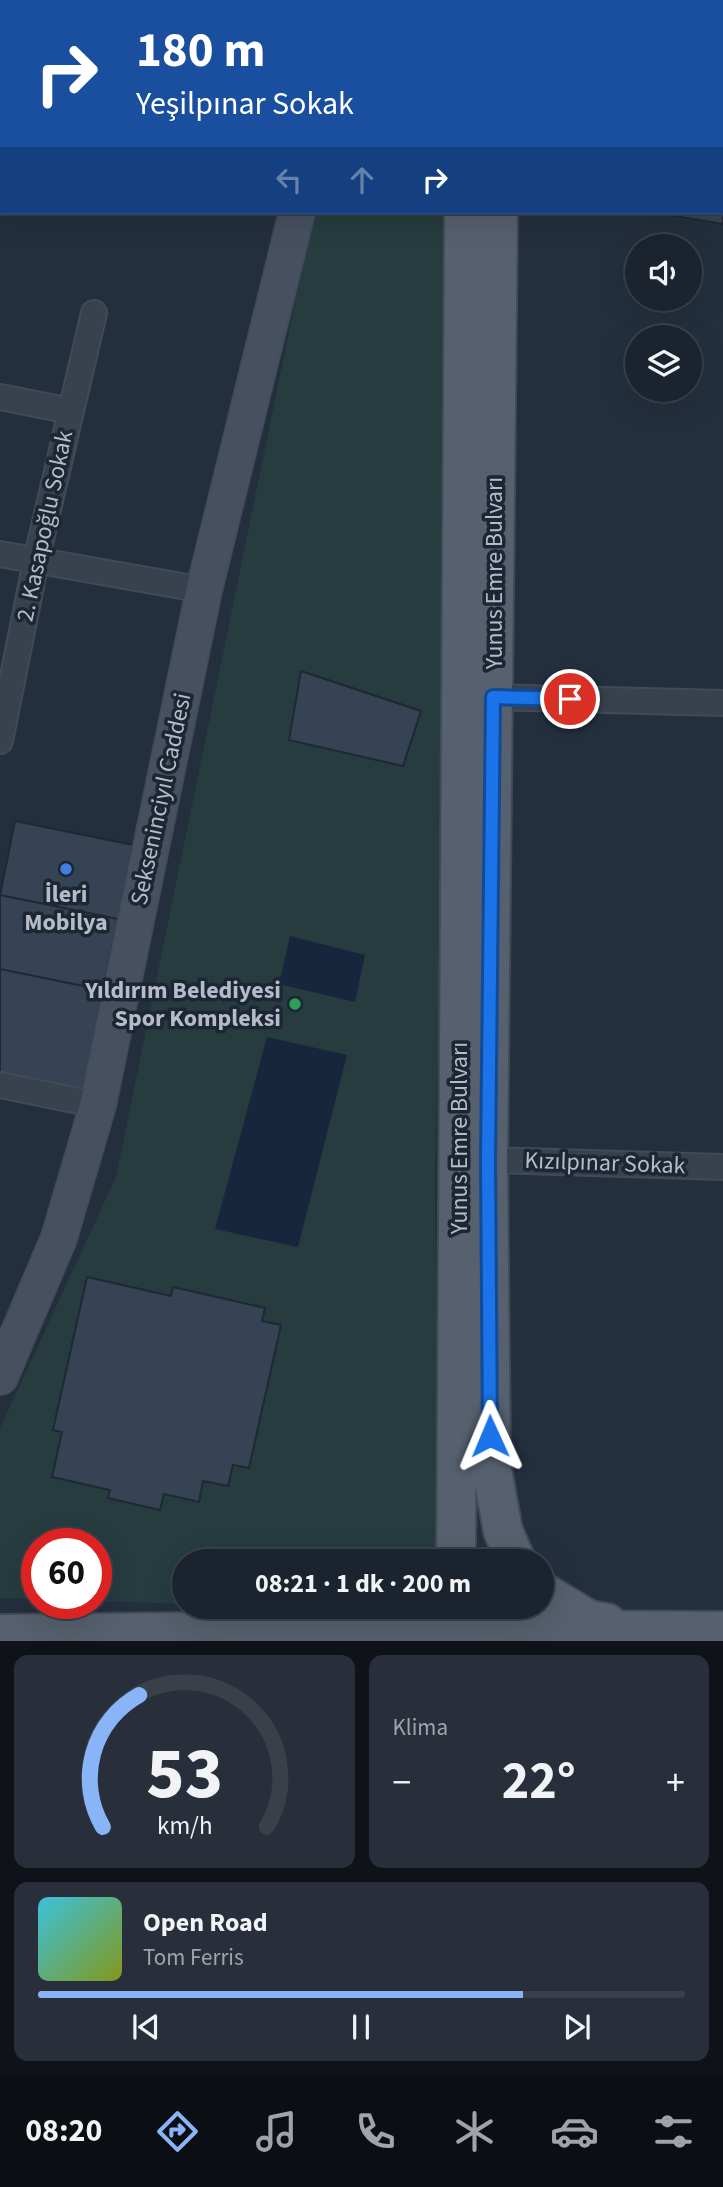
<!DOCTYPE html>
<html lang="tr">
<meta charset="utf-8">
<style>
:root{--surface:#1b232e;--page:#282f3a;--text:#f1f3f6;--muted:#a0a4aa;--line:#39404a;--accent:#8ab4f8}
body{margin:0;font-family:"Source Sans 3",sans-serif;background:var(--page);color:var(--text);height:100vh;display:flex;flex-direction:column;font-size:26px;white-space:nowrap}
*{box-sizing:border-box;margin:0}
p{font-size:23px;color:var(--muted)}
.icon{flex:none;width:38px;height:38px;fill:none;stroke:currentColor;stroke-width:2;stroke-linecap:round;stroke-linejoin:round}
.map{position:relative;height:1641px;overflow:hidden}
.details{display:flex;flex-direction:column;gap:14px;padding:14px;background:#0f1319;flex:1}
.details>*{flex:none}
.banner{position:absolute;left:0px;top:0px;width:724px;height:214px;box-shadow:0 7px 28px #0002,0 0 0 2px var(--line);background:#1a4fa0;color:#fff;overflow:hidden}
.controls{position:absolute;left:625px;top:234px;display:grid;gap:14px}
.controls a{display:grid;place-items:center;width:77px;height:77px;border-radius:50%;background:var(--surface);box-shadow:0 7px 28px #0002,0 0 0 2px var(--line);font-size:35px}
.speed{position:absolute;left:21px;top:1528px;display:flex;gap:14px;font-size:35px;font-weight:700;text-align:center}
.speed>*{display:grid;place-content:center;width:91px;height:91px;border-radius:50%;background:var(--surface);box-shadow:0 7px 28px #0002,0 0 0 2px var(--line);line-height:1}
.speed .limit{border:10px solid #d22;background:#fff;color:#111}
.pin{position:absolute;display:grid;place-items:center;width:60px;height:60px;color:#fff;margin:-30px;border:4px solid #fff;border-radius:50%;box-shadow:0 2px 7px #0007}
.me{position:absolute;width:77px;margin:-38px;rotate:359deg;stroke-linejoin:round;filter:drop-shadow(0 0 5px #0008)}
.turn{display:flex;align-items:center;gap:24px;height:147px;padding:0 21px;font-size:32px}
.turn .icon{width:91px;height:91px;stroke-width:2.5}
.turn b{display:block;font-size:49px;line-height:60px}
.lanes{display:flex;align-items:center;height:66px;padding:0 21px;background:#0003;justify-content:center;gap:35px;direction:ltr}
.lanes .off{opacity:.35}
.big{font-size:52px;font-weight:700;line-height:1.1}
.details .card{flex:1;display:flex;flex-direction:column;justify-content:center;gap:10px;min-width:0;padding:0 24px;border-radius:14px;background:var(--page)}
.details .dial{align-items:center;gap:0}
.dial svg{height:182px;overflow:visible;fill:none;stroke:var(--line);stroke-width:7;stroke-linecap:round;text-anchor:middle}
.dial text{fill:var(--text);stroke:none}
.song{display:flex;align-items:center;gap:21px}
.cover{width:84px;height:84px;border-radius:10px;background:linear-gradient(135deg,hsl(190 70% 55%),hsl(70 70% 35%))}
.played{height:7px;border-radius:4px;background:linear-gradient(90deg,var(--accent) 75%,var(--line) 75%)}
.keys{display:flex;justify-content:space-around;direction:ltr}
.heat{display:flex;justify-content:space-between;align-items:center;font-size:38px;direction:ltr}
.details .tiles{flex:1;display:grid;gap:14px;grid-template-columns:1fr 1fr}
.card:last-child{grid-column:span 2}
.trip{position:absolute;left:172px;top:1549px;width:382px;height:70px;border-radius:35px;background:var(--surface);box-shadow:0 7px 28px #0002,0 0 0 2px var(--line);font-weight:700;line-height:70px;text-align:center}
.dock{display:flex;height:112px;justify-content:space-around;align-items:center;background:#0b0e12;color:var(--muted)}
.dock .icon{width:49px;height:49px}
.dock .current{color:var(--accent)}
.dock b{font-size:32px;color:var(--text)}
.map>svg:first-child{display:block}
</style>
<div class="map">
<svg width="723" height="1641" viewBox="0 0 723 1641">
<rect width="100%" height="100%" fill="#242f3e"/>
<!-- green -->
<path fill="#263c3f" d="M316,212h131l-3,634 -9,317 4,398h-255v43l-88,-3v-57h-59v55l-37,-1v-170l116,-251 179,-875z
M274,1607h152l-3,4z"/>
<!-- water -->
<path fill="#17263c" d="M290,936l75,19 -10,47 -76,-18z
M267,1037l80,18 -49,192 -83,-18z"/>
<!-- building -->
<path fill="#364354" stroke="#1f2835" stroke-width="2" d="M723,27v197l-72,-12h72z
M301,671l120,40 -18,55 -114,-26z
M15,821l118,24 -15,74 -118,-24z
M0,895l118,24 -15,71 -103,-21z
M0,969l103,21 -21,106 -82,-17z
M87,1277l84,19 2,-9 92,21 -3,13 19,4 -32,143 -16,-3 -5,21 -25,-5 -4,21 -35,-8 -4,16 -52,-12 2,-8 -58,-13 10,-45 -9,-2z"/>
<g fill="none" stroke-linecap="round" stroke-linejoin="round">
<!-- street casing -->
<g stroke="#414a57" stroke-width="28">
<path id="street" d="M0,51l2,12
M0,120l2,-17
M0,397l71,14
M0,554l204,36
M493,697l230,6
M0,741l36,-180 58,-248
M0,1085l98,20
M488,1160l235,7"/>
</g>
<!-- secondary casing -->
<g stroke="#414a57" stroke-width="38">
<path id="secondary" d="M0,1377l59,-139 39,-133 106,-515 93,-378"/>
</g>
<!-- primary casing -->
<g stroke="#414a57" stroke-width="42">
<path id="primary" d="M465,2v-2
M506,2v-2
M498,212l-10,948 3,304 12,67 13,30
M456,1561l8,-1349
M541,1591l48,29 18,3
M0,1634l456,-5 267,2"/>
</g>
<!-- street -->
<use href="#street" stroke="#38414e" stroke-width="24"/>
<!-- secondary -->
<use href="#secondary" stroke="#465061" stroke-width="35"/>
<!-- primary -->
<use href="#primary" stroke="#56606e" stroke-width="38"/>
</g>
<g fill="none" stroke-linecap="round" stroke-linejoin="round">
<!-- route casing -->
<g stroke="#114b97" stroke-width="18">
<path id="route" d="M490,1436l-2,-276 5,-463 77,2"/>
</g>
<!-- route -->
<use href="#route" stroke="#1a73e8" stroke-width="12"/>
</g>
<!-- markers -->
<circle fill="#3f7fe0" stroke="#1d2633" stroke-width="2.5" cx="66" cy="869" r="7"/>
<circle fill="#2e9e5b" stroke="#1d2633" stroke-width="2.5" cx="295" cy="1004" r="7"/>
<g text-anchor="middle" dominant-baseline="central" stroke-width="7" stroke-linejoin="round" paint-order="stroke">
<!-- street labels -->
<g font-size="24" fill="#b4bcc9" stroke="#1d2633">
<text transform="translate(45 526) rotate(-78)">2. Kasapoğlu Sokak</text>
<text transform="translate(494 573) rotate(-90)">Yunus Emre Bulvarı</text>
<text transform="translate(161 799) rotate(-78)">Sekseninciyıl Caddesi</text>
<text transform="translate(459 1138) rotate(-90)">Yunus Emre Bulvarı</text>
<text transform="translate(605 1163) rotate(2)">Kızılpınar Sokak</text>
</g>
<!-- poi labels -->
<g font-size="24" font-weight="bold" fill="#b4bcc9" stroke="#1d2633">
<text x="66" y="894">İleri<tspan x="66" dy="28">Mobilya</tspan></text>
<text x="281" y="990" text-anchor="end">Yıldırım Belediyesi<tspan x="281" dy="28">Spor Kompleksi</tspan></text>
</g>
</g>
</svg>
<div class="controls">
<a><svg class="icon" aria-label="sound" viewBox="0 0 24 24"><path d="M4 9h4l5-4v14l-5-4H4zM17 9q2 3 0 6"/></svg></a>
<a><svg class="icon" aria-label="layers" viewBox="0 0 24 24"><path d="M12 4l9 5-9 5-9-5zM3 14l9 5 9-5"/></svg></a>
</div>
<div class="speed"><div class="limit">60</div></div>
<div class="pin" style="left:570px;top:699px;background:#d93025"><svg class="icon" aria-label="arrive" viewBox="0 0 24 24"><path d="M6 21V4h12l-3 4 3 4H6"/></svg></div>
<svg class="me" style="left:490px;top:1436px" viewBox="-20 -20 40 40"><path d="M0-17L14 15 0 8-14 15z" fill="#1a73e8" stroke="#fff" stroke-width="4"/></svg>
<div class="trip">08:21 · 1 dk · 200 m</div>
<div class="banner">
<div class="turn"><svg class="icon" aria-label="right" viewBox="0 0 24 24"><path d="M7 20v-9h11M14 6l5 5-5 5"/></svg><div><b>180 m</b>Yeşilpınar Sokak</div></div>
<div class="lanes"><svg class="icon off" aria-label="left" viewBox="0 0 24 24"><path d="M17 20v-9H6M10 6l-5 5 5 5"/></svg><svg class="icon off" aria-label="ahead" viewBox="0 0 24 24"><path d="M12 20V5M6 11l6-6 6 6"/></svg><svg class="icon" aria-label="right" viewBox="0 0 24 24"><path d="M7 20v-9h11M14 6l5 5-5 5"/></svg></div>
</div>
</div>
<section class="details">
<div class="tiles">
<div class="card dial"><svg viewBox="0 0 100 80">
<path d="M14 69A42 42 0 1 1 86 69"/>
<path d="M14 69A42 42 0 0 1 30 11" stroke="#8ab4f8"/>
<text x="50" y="56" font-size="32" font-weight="700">53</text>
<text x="50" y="72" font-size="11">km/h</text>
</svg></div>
<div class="card"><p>Klima</p>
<div class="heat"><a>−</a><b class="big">22°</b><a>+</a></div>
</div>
<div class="card">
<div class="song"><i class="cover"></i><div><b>Open Road</b><p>Tom Ferris</p></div></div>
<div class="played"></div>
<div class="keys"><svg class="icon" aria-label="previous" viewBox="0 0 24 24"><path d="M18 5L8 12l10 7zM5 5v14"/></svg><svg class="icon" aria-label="pause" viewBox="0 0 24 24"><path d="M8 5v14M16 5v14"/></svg><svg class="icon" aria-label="next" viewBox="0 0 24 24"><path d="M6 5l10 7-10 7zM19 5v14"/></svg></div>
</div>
</div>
</section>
<nav class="dock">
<b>08:20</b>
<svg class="icon current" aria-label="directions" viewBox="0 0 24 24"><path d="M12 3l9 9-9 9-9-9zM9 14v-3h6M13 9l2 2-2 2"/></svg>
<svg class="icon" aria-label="music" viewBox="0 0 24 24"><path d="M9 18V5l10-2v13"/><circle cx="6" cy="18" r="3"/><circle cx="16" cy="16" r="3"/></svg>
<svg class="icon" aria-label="phone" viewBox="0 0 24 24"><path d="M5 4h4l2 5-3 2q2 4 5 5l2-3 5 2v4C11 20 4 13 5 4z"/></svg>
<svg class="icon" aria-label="climate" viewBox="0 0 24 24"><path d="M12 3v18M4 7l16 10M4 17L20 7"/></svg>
<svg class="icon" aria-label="car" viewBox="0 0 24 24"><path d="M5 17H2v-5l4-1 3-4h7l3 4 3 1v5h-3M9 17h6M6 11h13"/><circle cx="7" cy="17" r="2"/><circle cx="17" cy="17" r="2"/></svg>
<svg class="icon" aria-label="filters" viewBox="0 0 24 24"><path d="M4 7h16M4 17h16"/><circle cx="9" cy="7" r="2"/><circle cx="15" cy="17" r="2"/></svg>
</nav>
